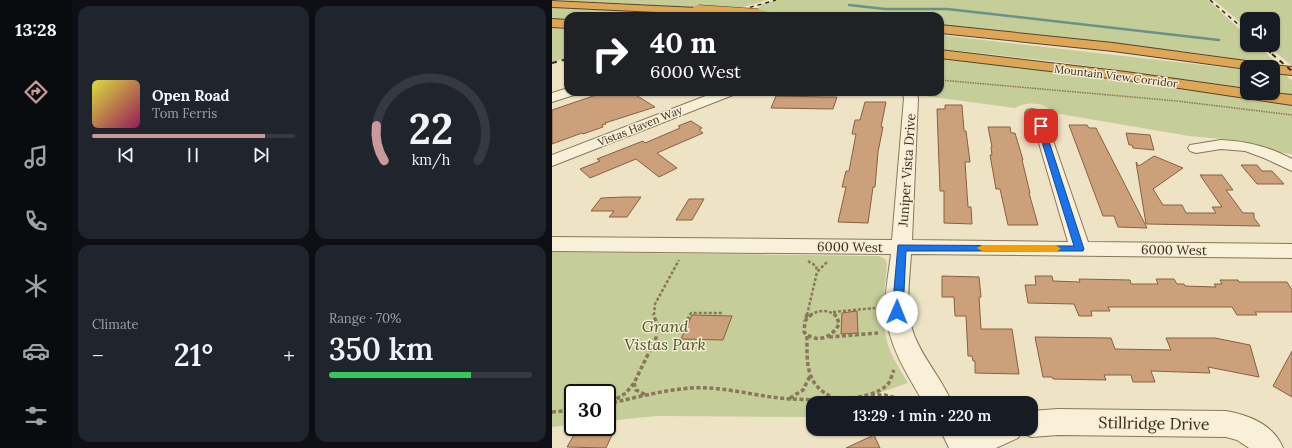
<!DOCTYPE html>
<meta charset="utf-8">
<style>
:root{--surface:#171b24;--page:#20242c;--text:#f1f3f6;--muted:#9ea1a6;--line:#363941;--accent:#c99a9b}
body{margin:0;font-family:Lora,serif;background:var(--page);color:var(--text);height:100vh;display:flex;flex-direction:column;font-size:15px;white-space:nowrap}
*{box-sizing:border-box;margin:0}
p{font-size:13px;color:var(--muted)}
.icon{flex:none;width:22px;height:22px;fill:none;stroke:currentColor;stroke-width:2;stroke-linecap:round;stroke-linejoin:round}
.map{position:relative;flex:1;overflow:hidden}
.side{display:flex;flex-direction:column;gap:6px;padding:6px;background:#0d0f14;width:480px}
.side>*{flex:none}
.top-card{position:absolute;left:12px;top:12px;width:380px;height:84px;border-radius:12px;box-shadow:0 1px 3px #0004;background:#202124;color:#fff;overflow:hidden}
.fabs{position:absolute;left:688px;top:12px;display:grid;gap:8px}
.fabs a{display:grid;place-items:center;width:40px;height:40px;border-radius:8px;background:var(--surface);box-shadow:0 1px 3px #0004;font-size:20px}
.speed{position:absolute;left:12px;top:384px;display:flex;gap:8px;font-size:20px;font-weight:700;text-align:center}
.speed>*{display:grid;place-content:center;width:52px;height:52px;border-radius:50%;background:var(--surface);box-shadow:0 1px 3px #0004;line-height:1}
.speed .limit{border:2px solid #111;border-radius:6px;background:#fff;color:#111}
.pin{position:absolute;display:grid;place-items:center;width:34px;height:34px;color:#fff;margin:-17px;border-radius:8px;box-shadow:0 2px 6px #0006}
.me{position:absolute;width:44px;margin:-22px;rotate:1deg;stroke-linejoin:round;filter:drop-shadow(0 0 3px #0008)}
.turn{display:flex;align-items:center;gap:14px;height:84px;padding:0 20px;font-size:18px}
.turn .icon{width:52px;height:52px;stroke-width:2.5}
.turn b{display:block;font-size:28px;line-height:34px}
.big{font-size:30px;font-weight:600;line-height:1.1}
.side .tile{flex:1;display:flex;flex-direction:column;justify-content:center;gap:6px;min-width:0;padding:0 14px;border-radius:12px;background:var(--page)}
.side .dial{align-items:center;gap:0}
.dial svg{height:104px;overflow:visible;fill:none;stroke:var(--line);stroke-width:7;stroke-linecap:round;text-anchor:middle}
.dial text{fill:var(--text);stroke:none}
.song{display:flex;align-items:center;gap:12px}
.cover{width:48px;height:48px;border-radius:6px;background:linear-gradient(135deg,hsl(60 70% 55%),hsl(330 70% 35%))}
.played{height:4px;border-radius:2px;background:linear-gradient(90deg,var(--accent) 85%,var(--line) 85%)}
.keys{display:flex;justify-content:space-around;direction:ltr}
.heat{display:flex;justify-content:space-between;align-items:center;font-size:22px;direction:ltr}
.charge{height:6px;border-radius:3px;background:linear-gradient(90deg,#34c759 70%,var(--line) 0)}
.side .tiles{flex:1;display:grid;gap:6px;grid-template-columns:repeat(2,1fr)}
.trip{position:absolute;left:254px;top:396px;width:232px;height:40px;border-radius:12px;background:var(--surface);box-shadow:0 1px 3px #0004;font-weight:600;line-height:40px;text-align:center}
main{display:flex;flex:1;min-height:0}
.tab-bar{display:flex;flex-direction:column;width:72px;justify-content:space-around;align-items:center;background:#090b0e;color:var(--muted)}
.tab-bar .icon{width:28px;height:28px}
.tab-bar .on{color:var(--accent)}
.tab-bar b{font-size:18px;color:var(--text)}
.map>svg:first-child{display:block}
</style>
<main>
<nav class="tab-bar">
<b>13:28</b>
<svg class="icon on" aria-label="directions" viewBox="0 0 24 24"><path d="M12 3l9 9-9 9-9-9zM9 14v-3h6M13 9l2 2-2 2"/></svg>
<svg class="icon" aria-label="music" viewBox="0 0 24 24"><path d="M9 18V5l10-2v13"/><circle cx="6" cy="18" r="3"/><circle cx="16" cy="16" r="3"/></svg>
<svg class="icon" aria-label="phone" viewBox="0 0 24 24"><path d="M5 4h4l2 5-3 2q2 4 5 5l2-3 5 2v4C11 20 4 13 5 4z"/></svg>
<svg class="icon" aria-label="climate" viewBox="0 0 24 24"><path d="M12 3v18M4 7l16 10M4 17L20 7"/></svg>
<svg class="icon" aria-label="car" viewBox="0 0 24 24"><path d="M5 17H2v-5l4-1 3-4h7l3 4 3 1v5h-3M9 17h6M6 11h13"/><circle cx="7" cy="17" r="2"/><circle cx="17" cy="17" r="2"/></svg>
<svg class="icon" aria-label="filters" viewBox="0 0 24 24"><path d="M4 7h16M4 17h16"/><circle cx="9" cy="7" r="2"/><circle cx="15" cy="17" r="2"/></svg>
</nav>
<section class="side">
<div class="tiles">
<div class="tile">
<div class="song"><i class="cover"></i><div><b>Open Road</b><p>Tom Ferris</p></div></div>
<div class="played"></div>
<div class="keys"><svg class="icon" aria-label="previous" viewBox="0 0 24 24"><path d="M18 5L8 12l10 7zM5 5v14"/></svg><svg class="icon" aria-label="pause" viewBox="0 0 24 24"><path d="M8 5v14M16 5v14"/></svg><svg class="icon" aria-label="next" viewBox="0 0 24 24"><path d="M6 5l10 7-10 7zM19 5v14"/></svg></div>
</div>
<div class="tile dial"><svg viewBox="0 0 100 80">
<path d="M14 69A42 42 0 1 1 86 69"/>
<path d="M14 69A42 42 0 0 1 8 42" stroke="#c99a9b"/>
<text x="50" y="56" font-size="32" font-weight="700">22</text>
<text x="50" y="72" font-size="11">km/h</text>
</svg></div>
<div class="tile"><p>Climate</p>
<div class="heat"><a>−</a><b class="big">21°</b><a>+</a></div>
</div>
<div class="tile"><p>Range · 70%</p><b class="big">350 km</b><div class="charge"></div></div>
</div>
</section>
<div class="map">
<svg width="740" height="448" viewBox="0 0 740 448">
<rect width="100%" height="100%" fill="#eee4c5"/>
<!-- green -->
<path fill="#c5cd99" d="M1,0h214l-34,10 -19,-2z
M225,0h431l39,36v9h10l23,21 -83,-13 -257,-27v-10h-113l-72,-5 7,-7z
M662,0h78v66l-25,-21h6v-26h-26v9z
M0,8l154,6 -5,2h-133v5l-16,-1z
M0,28l16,1v29l-16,4z
M388,35l307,35v18l-195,-27 -112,-12z
M388,58l224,28 128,19v49l-15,-2 -25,-8 -19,-4 -44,-4 -135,-23c-8,-11 -28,-12 -39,-5l-90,-12v-4h15z
M721,73l12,1 7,7v14l-19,-3z
M0,252l327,4 6,3 2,5c-2,28 -8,58 3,86 4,11 12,22 18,33l-58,20h-37v13l-3,1 -153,-1 -50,5v-28h-34v32l-21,2z"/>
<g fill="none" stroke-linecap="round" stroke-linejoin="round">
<!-- stream -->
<path stroke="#6d9089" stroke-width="2.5" d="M297,5l36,4h62l272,31"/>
</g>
<!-- building -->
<path fill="#cca07b" stroke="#896041" d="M53,92h26l24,15 -50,16 1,1 -4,1 1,2 -20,7 -1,-1 -30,11v-34z
M224,96l51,1h10l-4,12 -62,-1z
M313,102h21l-5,25h2l-5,25 -3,35h-2l-5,36 -30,-1 8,-35h-4l4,-16h3l7,-37h-4l3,-14h5z
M393,105h17l2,26h2l4,31h-5l3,45h3l1,17 -28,-1v-32h-4l-3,-82h8z
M139,121l11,7 -3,2 4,3 -46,20 20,15 -18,9 -23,-18 -46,19 -10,-9 20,-8 -3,-2 46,-18 2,2 35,-15 -2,-2z
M517,125h18l2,3h7l51,100 -29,-1 -4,-11h-11z
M436,127h22l1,6h4l8,27h-1l8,33h-1l9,32h-30l-8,-36h-4l-6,-34h2l-1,-8h1z
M574,133l24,2 4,15 -21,-2 -1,-3h-3z
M602,156l29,12 -30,21 10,16h19l4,8h30l-4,-6h10l-22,-32h22l11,15h-7l17,23h11v5l6,8 -114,-2 -10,-62 3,4z
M689,165h16l5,6h10l12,13h-27z
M72,197h17l-14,20h-18l5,-6h-23l10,-13z
M137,199h15l-12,21h-16z
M390,276l37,1 2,20h-2l2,32h31l7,45 -44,-1v-12h-2l-1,-5h-4l-2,-40h-11l-1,-19h-12z
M483,276h17l1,5 27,1 -1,-3 51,1 1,4h27l-2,-5h18l3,5h7l1,2 31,1 -2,-3h8l-2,-4h18l1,2h48l5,8v22h-37l2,3h-20l-5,-8h-124l2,4h-19l1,5h-13l-5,-12 -46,-1 -3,-18h11z
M305,311l1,22 -17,1 1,-21z
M140,315l40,1 -9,24 -42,-1z
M483,337l76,1 4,11 56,1 -5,-12h49l35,7 9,32 -51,-10 2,6 -59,-2 4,11h-22l-2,-7h-27l2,5 -53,-1 -1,-2h-9z
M740,351v46l-19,-11z
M22,435l4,-1 34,1 -6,13 -39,-1z
M322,435l6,13h-34z"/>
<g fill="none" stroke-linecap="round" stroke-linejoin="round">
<!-- minor casing -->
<g stroke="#89765b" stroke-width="2">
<path id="minor" d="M16,88v4h8l-2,3 -22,7v-9z
M164,92h19l-2,3 -181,71v-11z
M350,92h14l2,6 -6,142 156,2 -34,-116 -9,-13 2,-3 5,-1 5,1 11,16 40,116 204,2v14l-381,-4c-1,18 -4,41 -2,59 3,35 30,59 43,90h-28c-16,-27 -36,-58 -38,-90 -2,-18 3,-41 5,-59l-339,-3v-14l340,3 12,-142z
M669,140c25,1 49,7 71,19v12l-28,-13 -19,-7 -24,-2 -25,4 -6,-2 -2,-3 2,-3z
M506,409l168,2c23,4 48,14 57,37h-34l-12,-8 -11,-3 -168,-2 -27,2 -10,-5 -3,6 -22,10h-47l-9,-19h30l1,2 3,-2h57v-18z"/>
</g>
<!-- highway casing -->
<g stroke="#57432f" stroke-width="2">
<path id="highway" d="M0,1l146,7 4,1 2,2 -2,2 -4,1 -146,-7z
M206,12l20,2 2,2h-27l1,-3z
M0,19l16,1v8l-16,-1z
M388,25l173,18 148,20 5,1 2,2 5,-1 19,2v8l-19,-2v-6h-26v2l-134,-18 -173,-18z
M388,50l186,22 121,17v4h26l19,2v10l-166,-25 -186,-22z"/>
</g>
<!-- path-far2 -->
<path stroke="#89765b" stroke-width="1.5" stroke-dasharray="1.5 1" stroke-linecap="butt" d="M388,80l237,21 115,14"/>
<!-- path-far1 -->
<path stroke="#89765b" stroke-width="2.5" stroke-dasharray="3 2" stroke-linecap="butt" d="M256,261l8,5 1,5
M281,312l42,-4
M102,315l1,-11 24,-44
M138,315l1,-2h32
M255,315l10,-43 11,-11
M258,315c9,-5 17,-6 25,0"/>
<!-- path -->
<path stroke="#89765b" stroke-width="3.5" stroke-dasharray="4 2.5" stroke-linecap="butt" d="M260,314l-7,7 -1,11c12,12 28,6 35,-8l-2,-7 -3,-3
M254,318l1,-4
M105,324l8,2h22
M132,326l7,-12
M255,336c0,28 -2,49 27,62
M277,337l49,-4
M82,383l2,7 10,5
M319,395h14l26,7
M238,398l13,-8 7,-14
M59,402l15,-9 8,-10 22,-45 1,-14 -4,-10
M55,404c27,-6 56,-14 84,-16 34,-2 66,9 100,11 24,1 80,4 97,-15 3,-4 4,-10 6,-14
M0,412l21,-2"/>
<!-- minor -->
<use href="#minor" fill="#f9f0d9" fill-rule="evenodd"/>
<!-- highway -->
<use href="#highway" fill="#dda757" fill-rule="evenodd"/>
<!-- rail-far1 -->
<path stroke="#3a2d1f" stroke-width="1.5" stroke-dasharray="4 4" stroke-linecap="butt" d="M658,0l37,32
M167,16l57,-16
M710,45l11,10"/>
<!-- rail -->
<path stroke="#3a2d1f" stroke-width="2" stroke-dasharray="5 5" stroke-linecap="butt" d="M720,54l20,17
M0,63l16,-4"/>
<!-- highway-bridge casing -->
<g stroke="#57432f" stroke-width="13" stroke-linecap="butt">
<path id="highway-bridge" d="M146,11l60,4"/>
</g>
<!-- highway-bridge -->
<use href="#highway-bridge" stroke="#dda757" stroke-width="12"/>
</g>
<!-- route -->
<path fill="#1a73e8" stroke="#114b97" d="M486,124h5l1,2 40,123 -1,2h-177l-3,61 -2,3 -4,1 -4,-1 -1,-3 6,-67 176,1 -37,-120z"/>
<!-- slow -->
<path fill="#f59e0b" d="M430,245h74l5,4 -5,3 -74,-1 -5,-3z"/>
<g text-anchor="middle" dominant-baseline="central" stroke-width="3" stroke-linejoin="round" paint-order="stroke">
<!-- far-street labels -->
<g font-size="11" fill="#3a2d1f" stroke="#f6edd5">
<text transform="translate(564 76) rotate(7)">Mountain View Corridor</text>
<text transform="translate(88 126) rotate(-22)">Vistas Haven Way</text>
</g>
<!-- street labels -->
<g font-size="13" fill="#3a2d1f" stroke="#f6edd5">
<text transform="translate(355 170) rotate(-86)">Juniper Vista Drive</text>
<text transform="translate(298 247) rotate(1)">6000 West</text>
<text transform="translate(622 250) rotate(1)">6000 West</text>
</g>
<!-- near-park labels -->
<g font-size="16" font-style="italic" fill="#485626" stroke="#f6edd5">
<text x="113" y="326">Grand<tspan x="113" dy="18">Vistas Park</tspan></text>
</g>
<!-- near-street labels -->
<g font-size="16" fill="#3a2d1f" stroke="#f6edd5">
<text transform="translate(602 423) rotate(1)">Stillridge Drive</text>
</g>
</g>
</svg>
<div class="fabs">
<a><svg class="icon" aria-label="sound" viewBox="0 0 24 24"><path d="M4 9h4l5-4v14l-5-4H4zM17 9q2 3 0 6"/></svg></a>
<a><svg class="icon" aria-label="layers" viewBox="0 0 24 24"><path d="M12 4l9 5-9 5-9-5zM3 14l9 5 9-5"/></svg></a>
</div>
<div class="speed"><div class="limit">30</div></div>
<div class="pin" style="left:489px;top:126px;background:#d93025"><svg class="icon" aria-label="arrive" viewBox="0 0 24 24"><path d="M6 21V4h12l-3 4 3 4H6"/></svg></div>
<svg class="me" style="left:345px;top:312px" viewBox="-20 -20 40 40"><circle r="19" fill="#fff"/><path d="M0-13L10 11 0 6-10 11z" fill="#1a73e8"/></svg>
<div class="trip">13:29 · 1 min · 220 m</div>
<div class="top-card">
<div class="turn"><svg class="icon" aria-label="right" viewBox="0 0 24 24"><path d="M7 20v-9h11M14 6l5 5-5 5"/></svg><div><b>40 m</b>6000 West</div></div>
</div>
</div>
</main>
